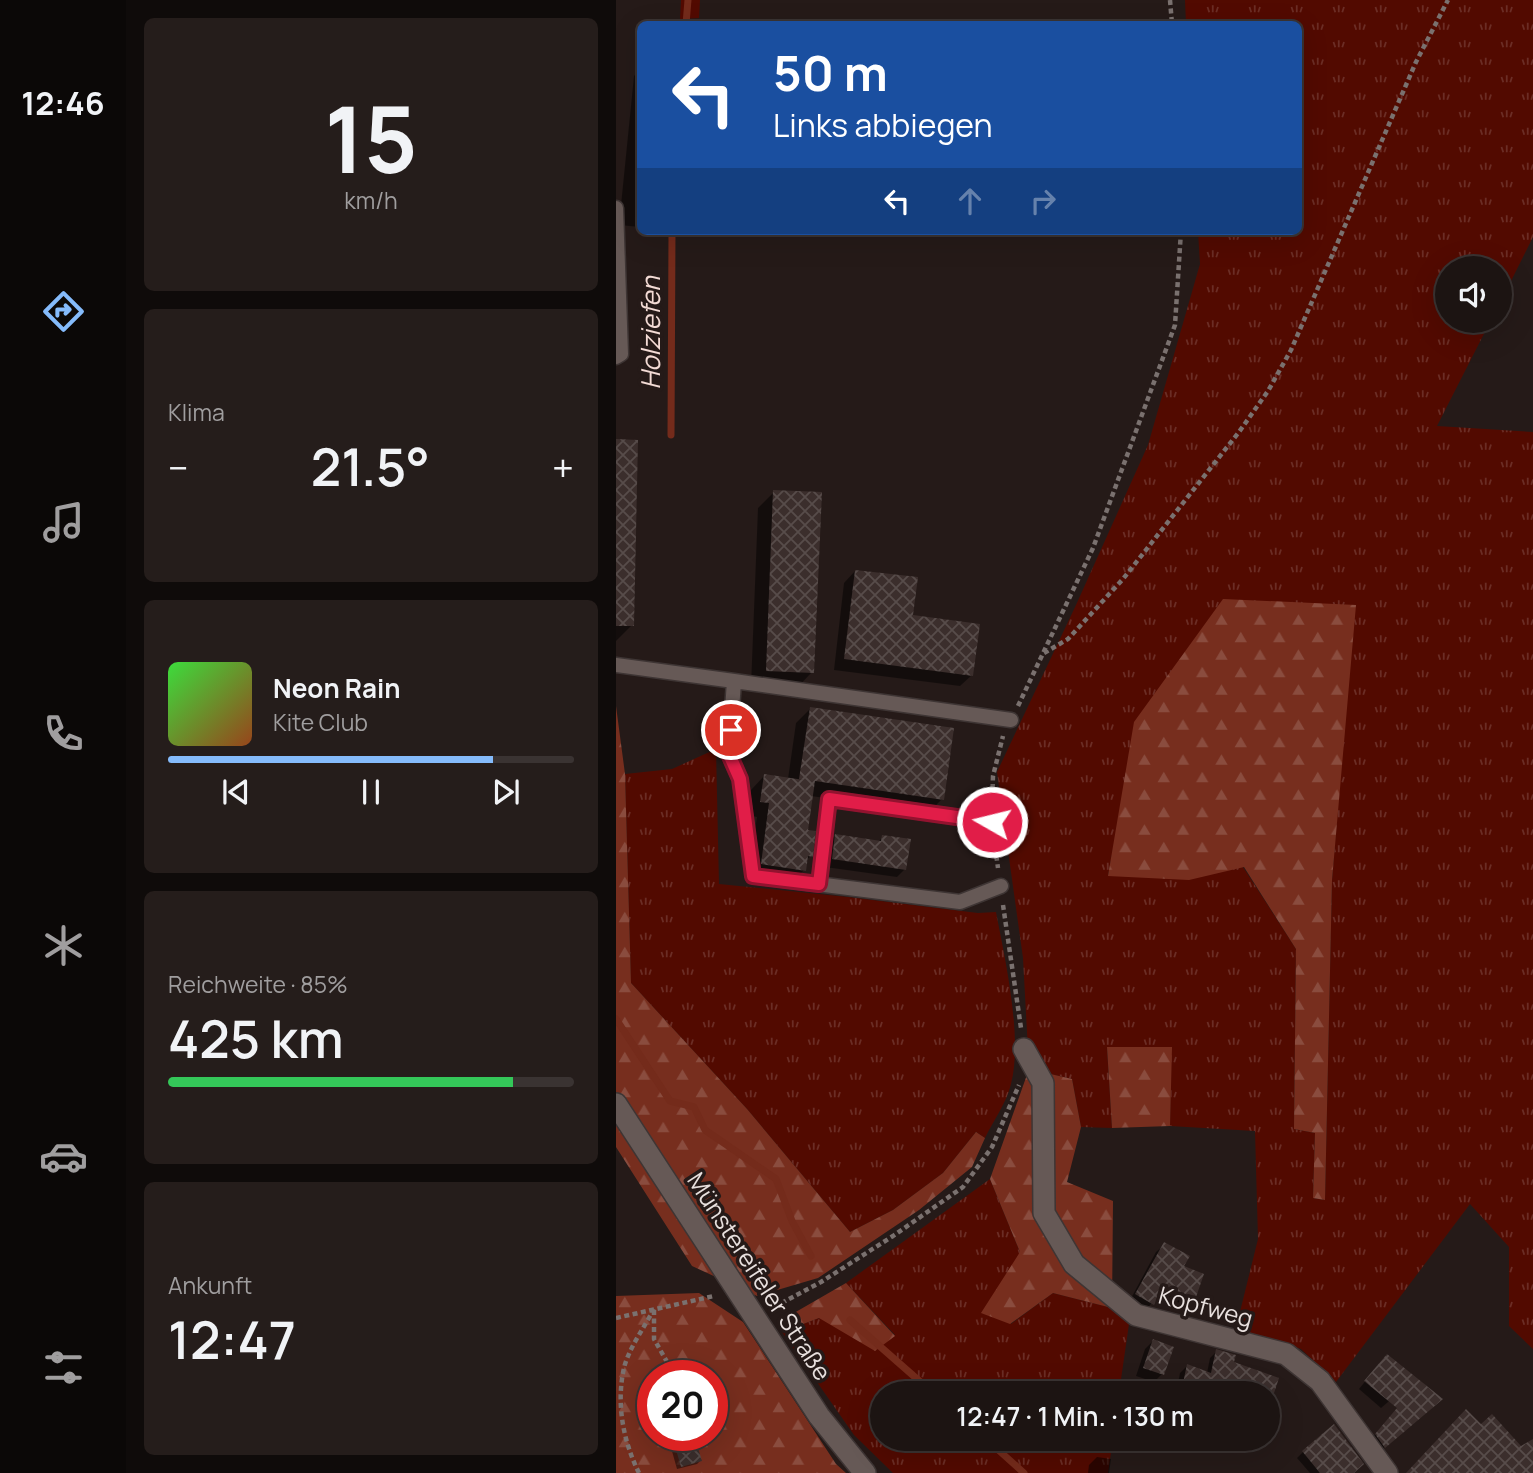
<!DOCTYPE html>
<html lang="de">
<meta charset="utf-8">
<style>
:root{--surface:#1c1412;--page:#251d1b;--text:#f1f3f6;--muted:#a09e9f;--line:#3a3332;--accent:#85bbfb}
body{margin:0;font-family:Manrope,sans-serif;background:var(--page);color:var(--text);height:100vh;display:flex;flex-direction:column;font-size:26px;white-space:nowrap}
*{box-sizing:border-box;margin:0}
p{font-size:23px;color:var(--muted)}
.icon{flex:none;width:38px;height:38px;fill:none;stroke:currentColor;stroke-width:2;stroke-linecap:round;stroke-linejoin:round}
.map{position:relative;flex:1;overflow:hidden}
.side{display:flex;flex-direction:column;gap:18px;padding:18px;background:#0f0b0a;width:490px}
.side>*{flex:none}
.top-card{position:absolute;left:21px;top:21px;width:665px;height:214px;border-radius:10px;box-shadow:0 7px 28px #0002,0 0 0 2px var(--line);background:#1a4fa0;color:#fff;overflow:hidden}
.buttons{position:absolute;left:819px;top:256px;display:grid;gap:14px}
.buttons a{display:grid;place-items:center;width:77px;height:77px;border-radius:50%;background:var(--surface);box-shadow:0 7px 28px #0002,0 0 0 2px var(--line);font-size:35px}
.speed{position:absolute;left:21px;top:1360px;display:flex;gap:14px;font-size:35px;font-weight:700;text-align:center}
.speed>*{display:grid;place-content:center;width:91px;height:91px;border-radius:50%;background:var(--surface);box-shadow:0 7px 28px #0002,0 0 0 2px var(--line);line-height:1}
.speed .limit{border:10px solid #d22;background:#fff;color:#111}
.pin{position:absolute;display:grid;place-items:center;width:60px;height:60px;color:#fff;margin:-30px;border:4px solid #fff;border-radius:50%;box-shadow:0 2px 7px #0007}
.me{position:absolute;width:77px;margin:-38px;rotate:278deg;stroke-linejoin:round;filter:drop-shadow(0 0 5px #0008)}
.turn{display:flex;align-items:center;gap:24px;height:147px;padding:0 21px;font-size:32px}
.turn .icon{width:91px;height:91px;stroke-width:2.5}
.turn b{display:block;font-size:49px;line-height:60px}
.lanes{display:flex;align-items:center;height:66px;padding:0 21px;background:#0003;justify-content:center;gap:35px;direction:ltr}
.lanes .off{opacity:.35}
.big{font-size:52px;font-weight:600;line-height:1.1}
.side .widget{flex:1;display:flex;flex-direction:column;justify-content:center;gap:10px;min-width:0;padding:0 24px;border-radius:10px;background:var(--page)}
.side .dial{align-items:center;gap:0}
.dial b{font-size:91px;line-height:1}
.song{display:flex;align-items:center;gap:21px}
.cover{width:84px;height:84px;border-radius:10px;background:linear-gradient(135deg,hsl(120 70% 55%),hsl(20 70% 35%))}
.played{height:7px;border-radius:4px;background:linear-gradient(90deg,var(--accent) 80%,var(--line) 80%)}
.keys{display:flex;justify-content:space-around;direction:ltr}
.heat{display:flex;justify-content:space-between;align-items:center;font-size:38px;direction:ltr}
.charge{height:10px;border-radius:5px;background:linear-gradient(90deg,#34c759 85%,var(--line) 0)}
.trip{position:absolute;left:254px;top:1381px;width:410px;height:70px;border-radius:35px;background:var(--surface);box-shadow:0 7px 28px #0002,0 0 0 2px var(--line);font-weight:600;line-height:70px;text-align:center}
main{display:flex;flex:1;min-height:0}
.dock{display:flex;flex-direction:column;width:126px;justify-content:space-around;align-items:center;background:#0b0807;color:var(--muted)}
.dock .icon{width:49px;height:49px}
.dock .active{color:var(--accent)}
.dock b{font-size:32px;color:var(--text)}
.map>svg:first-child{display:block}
</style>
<main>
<nav class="dock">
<b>12:46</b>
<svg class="icon active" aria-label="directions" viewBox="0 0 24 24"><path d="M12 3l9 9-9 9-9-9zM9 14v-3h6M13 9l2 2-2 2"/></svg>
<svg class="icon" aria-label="music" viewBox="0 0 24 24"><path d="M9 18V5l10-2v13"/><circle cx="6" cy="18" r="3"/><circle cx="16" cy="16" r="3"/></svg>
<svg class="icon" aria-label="phone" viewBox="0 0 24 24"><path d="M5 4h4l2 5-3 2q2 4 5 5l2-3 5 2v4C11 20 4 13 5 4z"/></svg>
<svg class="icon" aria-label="climate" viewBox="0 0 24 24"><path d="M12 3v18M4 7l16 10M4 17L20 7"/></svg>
<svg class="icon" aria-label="car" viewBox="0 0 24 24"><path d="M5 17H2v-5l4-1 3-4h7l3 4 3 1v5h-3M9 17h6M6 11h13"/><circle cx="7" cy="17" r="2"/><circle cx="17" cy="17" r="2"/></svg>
<svg class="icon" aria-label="filters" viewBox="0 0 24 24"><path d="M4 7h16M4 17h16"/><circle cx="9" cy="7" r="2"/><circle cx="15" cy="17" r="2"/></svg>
</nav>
<section class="side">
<div class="widget dial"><b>15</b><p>km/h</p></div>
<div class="widget"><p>Klima</p>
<div class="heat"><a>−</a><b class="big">21.5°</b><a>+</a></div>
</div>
<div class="widget">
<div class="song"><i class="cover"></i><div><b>Neon Rain</b><p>Kite Club</p></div></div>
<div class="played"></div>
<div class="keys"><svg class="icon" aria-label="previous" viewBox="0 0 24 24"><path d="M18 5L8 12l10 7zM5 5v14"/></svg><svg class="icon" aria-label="pause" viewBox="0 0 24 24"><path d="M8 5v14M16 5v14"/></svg><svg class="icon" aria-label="next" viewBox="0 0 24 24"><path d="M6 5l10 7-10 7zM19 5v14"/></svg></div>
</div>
<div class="widget"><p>Reichweite · 85%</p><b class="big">425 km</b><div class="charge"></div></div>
<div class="widget"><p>Ankunft</p><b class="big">12:47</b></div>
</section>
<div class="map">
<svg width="917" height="1473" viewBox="0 0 917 1473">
<defs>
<pattern id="grass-tufts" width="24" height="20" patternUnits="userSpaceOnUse" patternTransform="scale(1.75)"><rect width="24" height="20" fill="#520a00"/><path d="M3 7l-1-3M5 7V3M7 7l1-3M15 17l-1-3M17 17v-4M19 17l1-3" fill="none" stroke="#6b2d25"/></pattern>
<pattern id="forest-firs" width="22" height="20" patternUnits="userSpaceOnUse" patternTransform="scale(1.75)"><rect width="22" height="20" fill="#772e1e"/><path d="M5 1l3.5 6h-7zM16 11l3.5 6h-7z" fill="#8a4c3e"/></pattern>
<pattern id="building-cross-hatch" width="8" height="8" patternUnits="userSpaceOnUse" patternTransform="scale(1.75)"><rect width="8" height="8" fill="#3b2e2c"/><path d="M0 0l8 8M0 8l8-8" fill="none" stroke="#574c4a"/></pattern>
</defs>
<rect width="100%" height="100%" fill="#251a18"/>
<!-- grass -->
<path fill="url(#grass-tufts)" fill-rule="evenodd" d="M65,0h19l-1,18 -19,1z
M569,0h348v237l-33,66v-35h-53v52h44l-54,106 96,6v917l-24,-23v-79l-39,-43 -134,178 -35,-33 -65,-21 22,-89 -3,-108 -85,-5 1,-79 -64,1 5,80 -31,-1 -9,-48 -43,-10 -6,-111 -26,-186 79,-167 72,-160 52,-181 -2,-33h100v-207h-112zM724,776l-8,104 -7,320 -12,-2 2,-65 -21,-4 2,-180 -53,-82 -135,9 12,-65z
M100,749l3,135 129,13 130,16 18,-1c9,47 27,126 15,172 -4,18 -18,37 -26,54l-9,-6 -33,41 -50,37 -43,22 -103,-123 -116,-126 -6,-209 47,-5z
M374,1179l30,73 -9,72 42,-31 59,15 17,16 -10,69h-237v45l231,1 -5,34h-215l-39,-38 -72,-103 37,-14 76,17 -49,-52z"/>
<!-- forest -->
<path fill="url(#forest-firs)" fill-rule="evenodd" d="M607,599l133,6 -24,275 -7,320 -12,-2 2,-65 -21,-4 2,-180 -52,-82 -55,13 -81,-4 26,-154z
M0,706l9,68 6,209 116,126 103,123 43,-22 50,-37 33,-41 9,6 -13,29 -53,43 -101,68 -61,18 -65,-30 -76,-119z
M491,1047h65l-2,79 -58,2z
M413,1069l43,10 9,48 -14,55 46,19 -1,107 -59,-15 -43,31 -29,-11 39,-61 -30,-73z
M230,1283l49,53 -20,15 -56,-33 -37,14 12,-19z
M83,1293l44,29 93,142 10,9h-230v-177zM37,1376h59v59h-59z"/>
<!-- shadow -->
<path fill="#0007" d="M24,69v158l-21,-2 15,-149z
M0,441l16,184 -16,16z
M158,492l38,180 -15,16 -46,-2 7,-178z
M239,571l117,104 -12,11 -126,-16 10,-87z
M194,709l132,90 -14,14 -117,-17 -5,36 5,24 -6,5 -1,9 -14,14 -42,-8 9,-59 -10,-2 4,-25 13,-14 24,3 8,-56z
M219,836l43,6 5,-5 22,32 -8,8 -72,-10 2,-23z
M548,1245l18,22 12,29 -8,8 -30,-6 -11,13 -16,-9 27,-50z
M537,1341l9,33 -8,8 -18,-6 9,-27z
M601,1351l15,13 45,15 -9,30 3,1 -4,9v-26h-91l4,-20 7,-7 20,7 3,-15z
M764,1363l28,22 -27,23 -22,-19z
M769,1423l11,15 -20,16 -8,-11z
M559,1438h22l-2,6 -7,7 -15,-3z
M589,1438h53l-9,10z
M58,1441l26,20 -3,3 -20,5 -7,-25z
M687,1452l50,21h-43l-13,-15z
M481,1457l14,2 -2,14h-21l1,-8z"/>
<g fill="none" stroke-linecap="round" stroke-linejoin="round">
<!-- stream -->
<path stroke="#742b1b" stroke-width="7" d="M70,24l2,-24
M55,435l1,-204
M0,1019l54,82 24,6 11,23 71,49 16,42 19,35
M234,1320l83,73
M369,1438l39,35"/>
</g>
<!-- building -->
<path fill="url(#building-cross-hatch)" d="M0,439l22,1 -4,186h-18z
M157,490l49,2 -8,181 -48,-2z
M239,570l63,7 -5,38 67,9 -7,52 -129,-17z
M194,707l144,21 -10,72 -129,-19 -7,49 8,1 -3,26 -5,-1 -2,15 -45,-7 8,-61 -9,-1 4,-28 40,6 -5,-1z
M219,834l46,7 1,-6 29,4 -5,31 -74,-11z
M548,1242l26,14 -6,10 20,8 -8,23 -25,-6 -1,3 -7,-4 -9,15 -19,-11z
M537,1339l21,8 -10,28 -21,-7z
M600,1349l20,6 -2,7 45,16 -5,15h-93l6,-29 24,9z
M771,1354l56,45 -58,49 -10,-14 22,-26 -33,-27z
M850,1409l15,15 11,-10 29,32 12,-7v34h-127z
M718,1424l30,40 -10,9h-34l-18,-22z
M72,1435h6l8,26 -21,6 -8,-28z"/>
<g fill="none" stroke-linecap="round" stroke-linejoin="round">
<!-- lane casing -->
<g stroke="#3e3534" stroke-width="17">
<path id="lane" d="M0,208l5,146 -5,3
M0,665l118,16
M203,884l10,-85 163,23
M385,886l-41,16 -207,-26 -13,-97 -11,-25 5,-73 277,39"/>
</g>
<!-- street casing -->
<g stroke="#3e3534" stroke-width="24">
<path id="street" d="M408,1049l19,34 1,130 30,51 62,51 150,39 34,27 67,92
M0,1104l203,312 46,57"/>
</g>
<!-- path -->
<path stroke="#7a716f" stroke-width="4.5" stroke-dasharray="5 3.5" stroke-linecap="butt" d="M554,0l2,24
M428,653l24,-14 55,-60 116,-147 29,-41 23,-41 125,-288 32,-62
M402,706l75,-158 82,-223 6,-94
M376,806l1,-30 10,-40
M378,839l4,29
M387,905l18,123
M158,1307l47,-25 72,-46 70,-49 29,-40 27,-62
M38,1310v29l21,37
M0,1318l98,-22
M94,1435l2,3
M23,1473c-16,-32 -23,-70 -15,-105 4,-18 21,-42 30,-59"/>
<!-- lane -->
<use href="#lane" stroke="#665956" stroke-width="14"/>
<!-- street -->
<use href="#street" stroke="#665956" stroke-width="21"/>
</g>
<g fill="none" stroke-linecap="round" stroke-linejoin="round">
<!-- route casing -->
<g stroke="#92132f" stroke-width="18">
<path id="route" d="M115,730l-2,24 11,25 13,97 66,8 10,-85 163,23"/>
</g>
<!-- route -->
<use href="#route" stroke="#e11d48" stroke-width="12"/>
</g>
<g text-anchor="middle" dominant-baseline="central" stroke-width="7" stroke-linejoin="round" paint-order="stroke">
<!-- street labels -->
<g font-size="24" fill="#e8e0de" stroke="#251a18">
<text transform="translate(144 1276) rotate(57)">Münstereifeler Straße</text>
<text transform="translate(590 1306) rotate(15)">Kopfweg</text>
</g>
<!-- water labels -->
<g font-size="26" font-style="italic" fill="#f3dbd5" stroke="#251a18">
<text transform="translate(34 333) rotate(-90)">Holziefen</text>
</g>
</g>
</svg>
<div class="buttons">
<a><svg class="icon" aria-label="sound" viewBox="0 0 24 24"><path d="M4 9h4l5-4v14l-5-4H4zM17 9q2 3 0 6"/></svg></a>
</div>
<div class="speed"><div class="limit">20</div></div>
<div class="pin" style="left:115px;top:730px;background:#d93025"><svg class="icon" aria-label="arrive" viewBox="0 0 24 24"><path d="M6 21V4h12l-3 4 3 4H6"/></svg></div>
<svg class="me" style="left:376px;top:822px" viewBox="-20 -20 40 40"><circle r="17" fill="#e11d48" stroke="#fff" stroke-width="3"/><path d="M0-11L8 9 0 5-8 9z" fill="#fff"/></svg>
<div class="trip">12:47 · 1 Min. · 130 m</div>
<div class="top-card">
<div class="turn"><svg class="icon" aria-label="left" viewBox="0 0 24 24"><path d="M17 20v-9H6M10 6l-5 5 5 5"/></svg><div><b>50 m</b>Links abbiegen</div></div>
<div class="lanes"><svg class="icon" aria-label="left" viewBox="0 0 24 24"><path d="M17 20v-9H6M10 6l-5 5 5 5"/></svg><svg class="icon off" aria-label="ahead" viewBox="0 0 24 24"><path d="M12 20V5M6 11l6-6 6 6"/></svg><svg class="icon off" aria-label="right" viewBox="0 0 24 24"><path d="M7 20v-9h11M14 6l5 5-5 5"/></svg></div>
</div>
</div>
</main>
